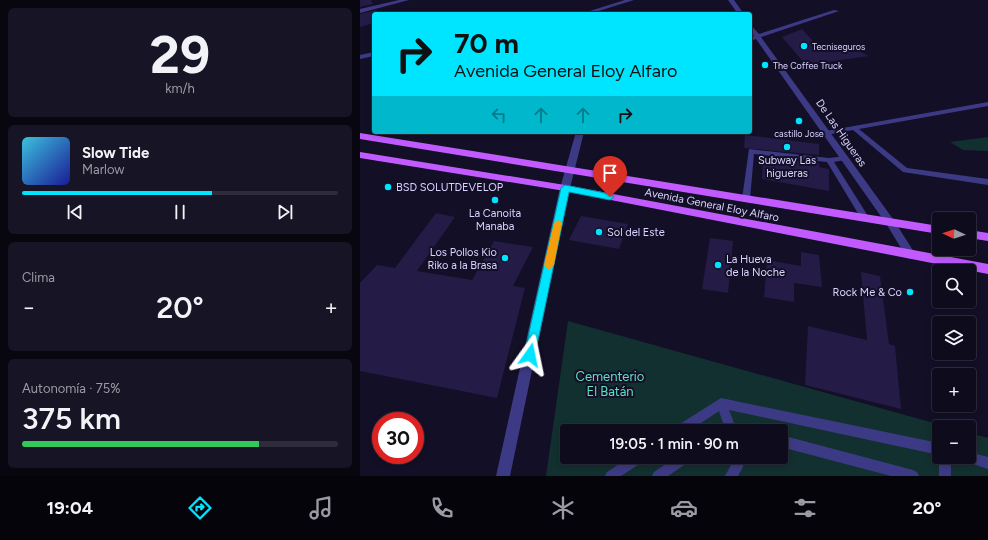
<!DOCTYPE html>
<html lang="es">
<meta charset="utf-8">
<style>
:root{--surface:#0e0b1c;--page:#171425;--text:#f1f3f6;--muted:#9b9ba3;--line:#2e2b3b;--accent:#00e5ff}
body{margin:0;font-family:Figtree,sans-serif;background:var(--page);color:var(--text);height:100vh;display:flex;flex-direction:column;font-size:15px;white-space:nowrap}
*{box-sizing:border-box;margin:0}
p{font-size:13px;color:var(--muted)}
.icon{flex:none;width:22px;height:22px;fill:none;stroke:currentColor;stroke-width:2;stroke-linecap:round;stroke-linejoin:round}
.map{position:relative;flex:1;overflow:hidden}
.panel{display:flex;flex-direction:column;gap:8px;padding:8px;background:#08060f;width:360px}
.panel>*{flex:none}
.guide{position:absolute;left:12px;top:12px;width:380px;height:122px;border-radius:4px;box-shadow:0 2px 6px #0003,0 0 0 1px var(--line);background:#00e5ff;color:#111;overflow:hidden}
.needle{width:26px;rotate:273deg}
.controls{position:absolute;left:572px;top:212px;display:grid;gap:8px}
.controls a{display:grid;place-items:center;width:44px;height:44px;border-radius:4px;background:var(--surface);box-shadow:0 2px 6px #0003,0 0 0 1px var(--line);font-size:20px}
.speed{position:absolute;left:12px;top:412px;display:flex;gap:8px;font-size:20px;font-weight:700;text-align:center}
.speed>*{display:grid;place-content:center;width:52px;height:52px;border-radius:50%;background:var(--surface);box-shadow:0 2px 6px #0003,0 0 0 1px var(--line);line-height:1}
.speed .limit{border:6px solid #d22;background:#fff;color:#111}
.pin{position:absolute;display:grid;place-items:center;width:34px;height:34px;color:#fff;margin:-41px -17px;border-radius:50% 50% 50% 0;rotate:-45deg;box-shadow:0 0 4px #0007}
.pin .icon{rotate:45deg}
.me{position:absolute;width:44px;margin:-22px;rotate:12deg;stroke-linejoin:round;filter:drop-shadow(0 0 3px #0008)}
.turn{display:flex;align-items:center;gap:14px;height:84px;padding:0 16px;font-size:18px}
.turn .icon{width:52px;height:52px;stroke-width:2.5}
.turn b{display:block;font-size:28px;line-height:34px}
.lanes{display:flex;align-items:center;height:38px;padding:0 16px;background:#0003;justify-content:center;gap:20px;direction:ltr}
.lanes .off{opacity:.35}
.big{font-size:30px;font-weight:600;line-height:1.1}
.panel .tile{flex:1;display:flex;flex-direction:column;justify-content:center;gap:6px;min-width:0;padding:0 14px;border-radius:6px;background:var(--page)}
.panel .dial{align-items:center;gap:0}
.dial b{font-size:52px;line-height:1}
.song{display:flex;align-items:center;gap:12px}
.cover{width:48px;height:48px;border-radius:6px;background:linear-gradient(135deg,hsl(190 70% 55%),hsl(240 70% 35%))}
.played{height:4px;border-radius:2px;background:linear-gradient(90deg,var(--accent) 60%,var(--line) 60%)}
.keys{display:flex;justify-content:space-around;direction:ltr}
.heat{display:flex;justify-content:space-between;align-items:center;font-size:22px;direction:ltr}
.charge{height:6px;border-radius:3px;background:linear-gradient(90deg,#34c759 75%,var(--line) 0)}
.trip{position:absolute;left:200px;top:424px;width:228px;height:40px;border-radius:4px;background:var(--surface);box-shadow:0 2px 6px #0003,0 0 0 1px var(--line);font-weight:600;line-height:40px;text-align:center}
.tab-bar{display:flex;height:64px;justify-content:space-around;align-items:center;background:#06040b;color:var(--muted)}
.tab-bar .icon{width:28px;height:28px}
.tab-bar .current{color:var(--accent)}
.tab-bar b{font-size:18px;color:var(--text)}
main{display:flex;flex:1;min-height:0}
.map>svg:first-child{display:block}
</style>
<main>
<section class="panel">
<div class="tile dial"><b>29</b><p>km/h</p></div>
<div class="tile">
<div class="song"><i class="cover"></i><div><b>Slow Tide</b><p>Marlow</p></div></div>
<div class="played"></div>
<div class="keys"><svg class="icon" aria-label="previous" viewBox="0 0 24 24"><path d="M18 5L8 12l10 7zM5 5v14"/></svg><svg class="icon" aria-label="pause" viewBox="0 0 24 24"><path d="M8 5v14M16 5v14"/></svg><svg class="icon" aria-label="next" viewBox="0 0 24 24"><path d="M6 5l10 7-10 7zM19 5v14"/></svg></div>
</div>
<div class="tile"><p>Clima</p>
<div class="heat"><a>−</a><b class="big">20°</b><a>+</a></div>
</div>
<div class="tile"><p>Autonomía · 75%</p><b class="big">375 km</b><div class="charge"></div></div>
</section>
<div class="map">
<svg width="628" height="476" viewBox="0 0 628 476">
<rect width="100%" height="100%" fill="#130f26"/>
<!-- green -->
<path fill="#12302f" fill-rule="evenodd" d="M628,137v14l-25,-1 -13,-8z
M208,321l380,106h-9v30h30v-24l19,5v38h-442zM207,431h214v26h-214z"/>
<!-- building -->
<path fill="#241b47" d="M0,0h11l2,4 -13,3z
M16,10l3,4h-5v9l-14,4v-13z
M442,29l17,19 27,-3 23,11 -63,9 -24,-28z
M385,135l74,9v11l-75,-7z
M403,156l56,7v4l10,2v22l-67,-12z
M76,213l19,4 -38,54 55,9 22,-39 39,6 -20,39 12,2 -28,110 -137,-27v-88l17,-18 18,3z
M221,216l47,8 -9,25 -50,-9z
M350,238l23,3 -5,52 -26,-4z
M441,252l18,3 3,32 -28,-4v19l-30,-5 3,-37 34,6z
M501,272l19,4 9,68 6,2 6,63 -96,-24 3,-59 59,14z"/>
<g fill="none" stroke-linecap="round" stroke-linejoin="round">
<!-- service -->
<path fill="#3d3a85" fill-rule="evenodd" d="M628,102v4l-129,23 48,39 81,11v6l-85,-13 -50,-42 -27,5 -3,-2 3,-2z
M389,149l80,9 16,-2v4l-11,2 34,54 1,2 -1,2h-6l-35,-58 -73,-8 -4,45 -4,3 -3,-1 -1,-2z
M361,398l218,45v12l-210,-45 5,13 12,4 1,4h-27l1,-4 3,-1 -5,-15 -30,20h-15l1,-4z
M421,435l132,35 4,2 2,4h-28l-110,-29z
M609,452l19,5v12l-24,-8 -2,-4h7z
M270,457h16l-2,4 -23,15h-16l2,-4z
M316,457h16l-2,4 -22,15h-16l2,-4z
M371,457h12v10l-5,9h-13l6,-11z
M579,457h12v19h-12z"/>
<!-- minor -->
<path fill="#3d3a85" fill-rule="evenodd" d="M39,0h10l-49,13v-4z
M265,0h9l-45,14h-9z
M368,0h6l10,14h-6z
M474,10l5,1 -78,26 132,182 23,36 -1,3 -4,1 -4,-1 -20,-33 -131,-186 -6,2v-4l4,-1 -4,-6v-6l9,10z
M14,52v4l-14,3v-4z
M216,132h8l-14,56 -60,288h-14l64,-288z"/>
<!-- primary -->
<path fill="#c25bff" fill-rule="evenodd" d="M0,133l579,93v8l-579,-95z
M0,152l205,33 423,79v10l-423,-83 -205,-33z
M609,230l19,3v8l-19,-3z"/>
</g>
<!-- route -->
<path fill="#00e5ff" stroke="#0095a6" d="M205,185l45,9 4,3 -4,3 -41,-8 -34,163 -2,4 -3,1 -4,-1 -2,-4 37,-167z"/>
<!-- slow -->
<path fill="#f59e0b" d="M198,220l4,3 -8,42 -5,5 -5,-5 10,-42z"/>
<!-- markers -->
<g fill="#00e5ff" stroke="#130f26" stroke-width="1.5">
<circle cx="444" cy="46" r="4"/>
<circle cx="405" cy="65" r="4"/>
<circle cx="439" cy="121" r="4"/>
<circle cx="427" cy="147" r="4"/>
<circle cx="28" cy="187" r="4"/>
<circle cx="135" cy="200" r="4"/>
<circle cx="239" cy="232" r="4"/>
<circle cx="145" cy="258" r="4"/>
<circle cx="358" cy="265" r="4"/>
<circle cx="550" cy="292" r="4"/>
</g>
<g text-anchor="middle" dominant-baseline="central" stroke-width="4" stroke-linejoin="round" paint-order="stroke">
<!-- far-poi labels -->
<g font-size="9" fill="#d9d4ff" stroke="#130f26" text-anchor="start">
<text x="452" y="46">Tecniseguros</text>
<text x="413" y="65">The Coffee Truck</text>
<text x="439" y="133" text-anchor="middle">castillo Jose</text>
</g>
<!-- street labels -->
<g font-size="11" fill="#d9d4ff" stroke="#130f26">
<text transform="translate(481 133) rotate(55)">De Las Higueras</text>
<text transform="translate(352 205) rotate(11)">Avenida General Eloy Alfaro</text>
</g>
<!-- poi labels -->
<g font-size="11" fill="#d9d4ff" stroke="#130f26" text-anchor="start">
<text x="427" y="160" text-anchor="middle">Subway Las<tspan x="427" dy="13">higueras</tspan></text>
<text x="36" y="187">BSD SOLUTDEVELOP</text>
<text x="135" y="213" text-anchor="middle">La Canoita<tspan x="135" dy="13">Manaba</tspan></text>
<text x="247" y="232">Sol del Este</text>
<text x="137" y="252" text-anchor="end">Los Pollos Kio<tspan x="137" dy="13">Riko a la Brasa</tspan></text>
<text x="366" y="259">La Hueva<tspan x="366" dy="13">de la Noche</tspan></text>
<text x="542" y="292" text-anchor="end">Rock Me &amp; Co</text>
</g>
<!-- near-park labels -->
<g font-size="13" fill="#5fe0c0" stroke="#130f26">
<text x="250" y="376">Cementerio<tspan x="250" dy="15">El Batán</tspan></text>
</g>
</g>
</svg>
<div class="controls">
<a><svg class="needle" viewBox="-14 -14 28 28"><path d="M0-13l5 13h-10z" fill="#e53935"/><path d="M0 13l5-13h-10z" fill="#9b9ba3"/></svg></a>
<a><svg class="icon" aria-label="search" viewBox="0 0 24 24"><circle cx="10" cy="10" r="6"/><path d="M15 15l6 6"/></svg></a>
<a><svg class="icon" aria-label="layers" viewBox="0 0 24 24"><path d="M12 4l9 5-9 5-9-5zM3 14l9 5 9-5"/></svg></a>
<a>+</a>
<a>−</a>
</div>
<div class="speed"><div class="limit">30</div></div>
<div class="pin" style="left:250px;top:197px;background:#d93025"><svg class="icon" aria-label="arrive" viewBox="0 0 24 24"><path d="M6 21V4h12l-3 4 3 4H6"/></svg></div>
<svg class="me" style="left:170px;top:355px" viewBox="-20 -20 40 40"><path d="M0-17L14 15 0 8-14 15z" fill="#00e5ff" stroke="#fff" stroke-width="4"/></svg>
<div class="trip">19:05 · 1 min · 90 m</div>
<div class="guide">
<div class="turn"><svg class="icon" aria-label="right" viewBox="0 0 24 24"><path d="M7 20v-9h11M14 6l5 5-5 5"/></svg><div><b>70 m</b>Avenida General Eloy Alfaro</div></div>
<div class="lanes"><svg class="icon off" aria-label="left" viewBox="0 0 24 24"><path d="M17 20v-9H6M10 6l-5 5 5 5"/></svg><svg class="icon off" aria-label="ahead" viewBox="0 0 24 24"><path d="M12 20V5M6 11l6-6 6 6"/></svg><svg class="icon off" aria-label="ahead" viewBox="0 0 24 24"><path d="M12 20V5M6 11l6-6 6 6"/></svg><svg class="icon" aria-label="right" viewBox="0 0 24 24"><path d="M7 20v-9h11M14 6l5 5-5 5"/></svg></div>
</div>
</div>
</main>
<nav class="tab-bar">
<b>19:04</b>
<svg class="icon current" aria-label="directions" viewBox="0 0 24 24"><path d="M12 3l9 9-9 9-9-9zM9 14v-3h6M13 9l2 2-2 2"/></svg>
<svg class="icon" aria-label="music" viewBox="0 0 24 24"><path d="M9 18V5l10-2v13"/><circle cx="6" cy="18" r="3"/><circle cx="16" cy="16" r="3"/></svg>
<svg class="icon" aria-label="phone" viewBox="0 0 24 24"><path d="M5 4h4l2 5-3 2q2 4 5 5l2-3 5 2v4C11 20 4 13 5 4z"/></svg>
<svg class="icon" aria-label="climate" viewBox="0 0 24 24"><path d="M12 3v18M4 7l16 10M4 17L20 7"/></svg>
<svg class="icon" aria-label="car" viewBox="0 0 24 24"><path d="M5 17H2v-5l4-1 3-4h7l3 4 3 1v5h-3M9 17h6M6 11h13"/><circle cx="7" cy="17" r="2"/><circle cx="17" cy="17" r="2"/></svg>
<svg class="icon" aria-label="filters" viewBox="0 0 24 24"><path d="M4 7h16M4 17h16"/><circle cx="9" cy="7" r="2"/><circle cx="15" cy="17" r="2"/></svg>
<b>20°</b>
</nav>
